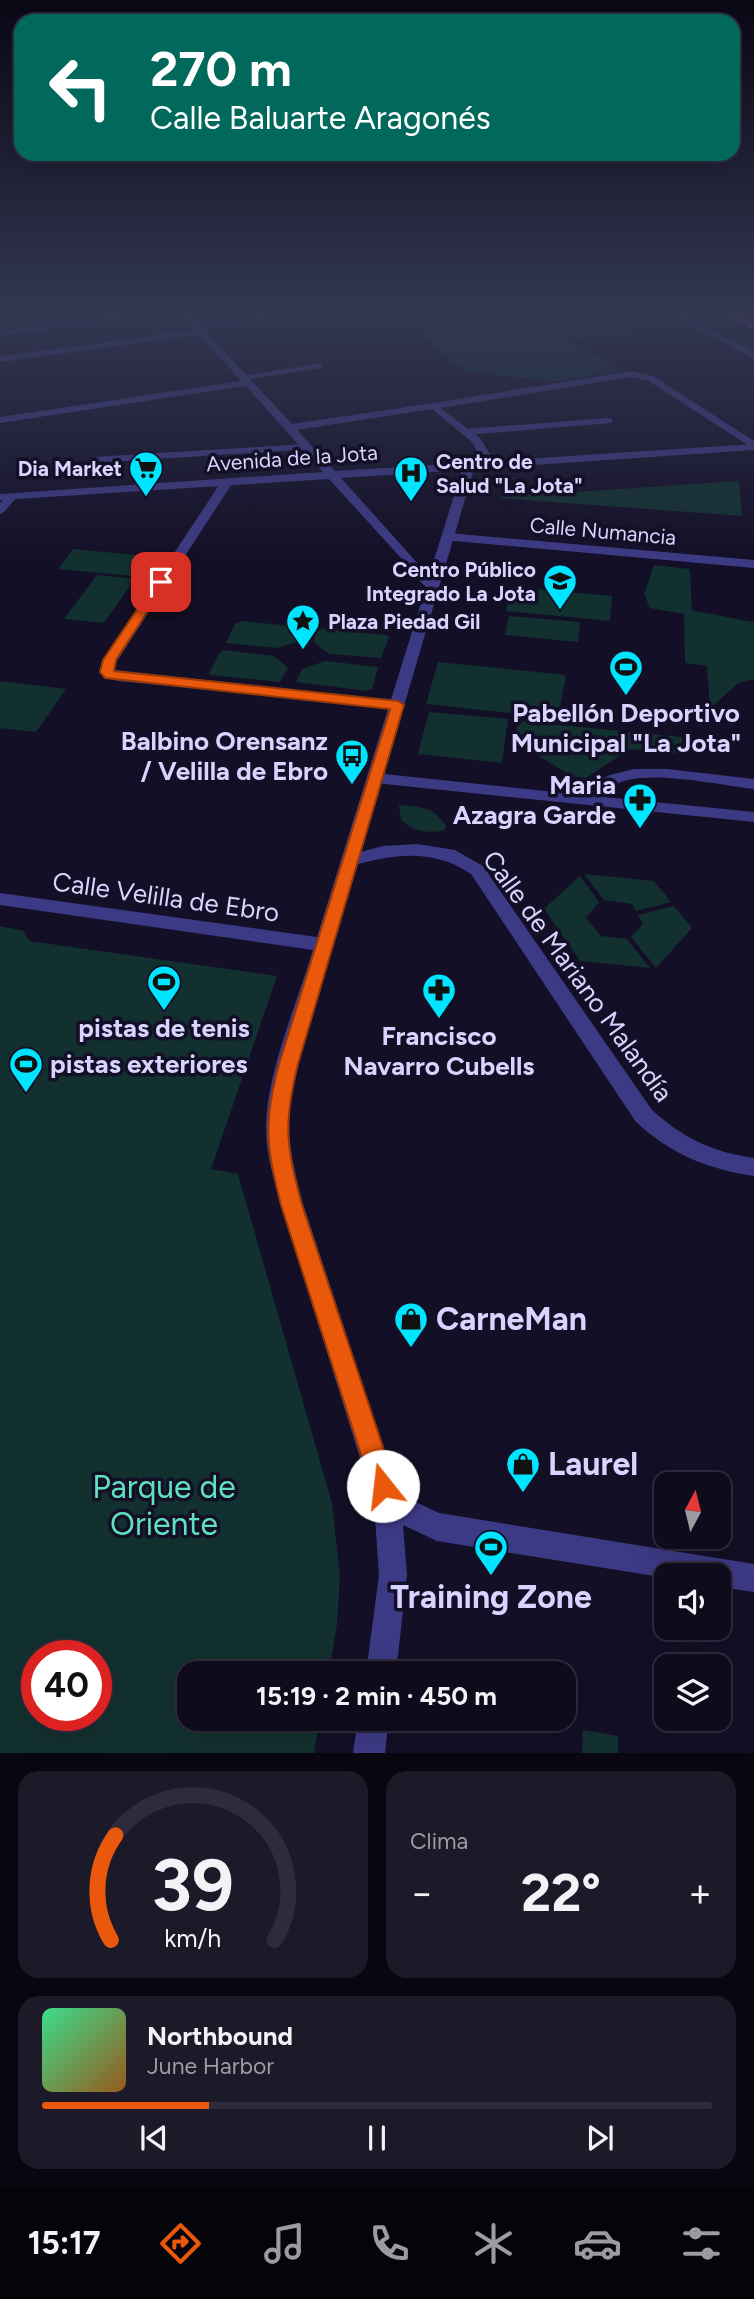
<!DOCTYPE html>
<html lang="es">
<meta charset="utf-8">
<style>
:root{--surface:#0e0b1c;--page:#1c1929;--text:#f1f3f6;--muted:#9b9ba3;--line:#2e2b3b;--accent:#ea580c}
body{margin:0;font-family:Figtree,sans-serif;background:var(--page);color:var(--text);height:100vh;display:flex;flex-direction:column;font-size:26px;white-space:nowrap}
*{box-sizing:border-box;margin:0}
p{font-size:23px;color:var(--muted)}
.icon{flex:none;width:38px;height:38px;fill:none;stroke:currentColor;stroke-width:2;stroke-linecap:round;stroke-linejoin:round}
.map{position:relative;height:1753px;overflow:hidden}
.sheet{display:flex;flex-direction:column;gap:18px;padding:18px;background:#08060f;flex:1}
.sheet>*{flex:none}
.hud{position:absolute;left:14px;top:14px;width:726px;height:147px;border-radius:21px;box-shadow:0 7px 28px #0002,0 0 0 2px var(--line);background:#00695c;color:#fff;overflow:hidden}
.needle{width:46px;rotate:7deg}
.fabs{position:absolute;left:654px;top:1472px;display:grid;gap:14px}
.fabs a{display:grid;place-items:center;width:77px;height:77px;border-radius:14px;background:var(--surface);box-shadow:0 7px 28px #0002,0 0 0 2px var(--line);font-size:35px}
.speed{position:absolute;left:21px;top:1640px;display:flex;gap:14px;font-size:35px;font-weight:700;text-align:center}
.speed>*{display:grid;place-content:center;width:91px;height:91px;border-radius:50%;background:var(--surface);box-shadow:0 7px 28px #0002,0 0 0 2px var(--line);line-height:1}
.speed .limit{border:10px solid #d22;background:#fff;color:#111}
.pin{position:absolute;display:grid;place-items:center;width:60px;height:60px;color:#fff;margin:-30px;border-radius:14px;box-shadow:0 4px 10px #0006}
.me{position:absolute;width:77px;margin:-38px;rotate:344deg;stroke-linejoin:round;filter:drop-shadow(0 0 5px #0008)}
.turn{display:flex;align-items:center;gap:24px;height:147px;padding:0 21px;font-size:32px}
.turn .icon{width:91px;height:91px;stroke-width:2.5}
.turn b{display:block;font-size:49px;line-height:60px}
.big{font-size:52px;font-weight:700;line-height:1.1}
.sheet .card{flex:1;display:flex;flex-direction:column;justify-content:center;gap:10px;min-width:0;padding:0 24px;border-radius:21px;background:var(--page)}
.sheet .dial{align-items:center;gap:0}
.dial svg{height:182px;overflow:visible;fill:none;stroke:var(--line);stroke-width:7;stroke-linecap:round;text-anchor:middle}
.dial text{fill:var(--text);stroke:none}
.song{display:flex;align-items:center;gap:21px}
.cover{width:84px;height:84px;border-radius:10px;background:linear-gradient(135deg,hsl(150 70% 55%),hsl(30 70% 35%))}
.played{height:7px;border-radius:4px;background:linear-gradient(90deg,var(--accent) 25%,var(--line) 25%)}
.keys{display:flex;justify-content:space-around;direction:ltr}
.heat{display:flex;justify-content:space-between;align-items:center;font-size:38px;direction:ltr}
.sheet .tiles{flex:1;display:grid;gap:18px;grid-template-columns:1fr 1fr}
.card:last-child{grid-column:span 2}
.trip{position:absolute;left:177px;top:1661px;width:399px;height:70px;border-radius:21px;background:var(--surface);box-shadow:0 7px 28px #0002,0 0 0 2px var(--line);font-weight:700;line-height:70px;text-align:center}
.tab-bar{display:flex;height:112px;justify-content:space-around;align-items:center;background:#06040b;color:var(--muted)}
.tab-bar .icon{width:49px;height:49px}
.tab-bar .selected{color:var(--accent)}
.tab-bar b{font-size:32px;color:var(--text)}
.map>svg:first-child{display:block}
</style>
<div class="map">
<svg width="754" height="1753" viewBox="0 0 754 1753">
<rect width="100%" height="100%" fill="#130f26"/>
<!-- green -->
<path fill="#12302f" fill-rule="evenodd" d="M449,316h85l86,55 -64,10 -90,-9 -46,-37 27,-4 -9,-8z
M540,316h34l14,9 26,-4 18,10 -55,8z
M739,481l3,35 -243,-18 1,-1z
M73,549l74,7 -15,20 -74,-7z
M654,565l36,4 2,42c21,2 40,8 62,11v57l-16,4 -28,26 -3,-43 -22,-3 -1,-49 -34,-6 -6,-14z
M97,575l38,4 -31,44 -40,-4z
M511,587l101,9 -2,25 -104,-10z
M509,616l71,6 -2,20 -73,-7z
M242,621l60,6 3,2 -5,12 -23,7 -51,-5 9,-19z
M322,629l64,6 3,2 -8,21 -52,-4 -16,-12 5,-12z
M223,650l51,6 14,12 -8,14 -69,-7 -2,-2 11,-21z
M325,661l53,6 -6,22 -5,2 -71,-9 6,-13z
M438,662l128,13 -8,43 -132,-14z
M0,681l66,8 -30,43 -36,-4z
M429,712l79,7 -6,44 -84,-9z
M519,721l163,16v17l-52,-5 -44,29 -15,-2 -54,-34 -2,-9z
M399,805c22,2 34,1 47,21l-1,4c-17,4 -31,2 -44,-10z
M584,874l70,7 17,21 -35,9 -4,-7 -28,-4z
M580,876l19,26 -13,16 15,18 26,3 23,29 -70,-7 -36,-52z
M674,906l18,22 -36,40 -25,-31 12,-13 -5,-9z
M0,926l24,5 5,10 248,35 -66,193 27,5 94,329 8,74 -3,47 -8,49h-140v45l131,1 -6,34h-314zM37,1656h59v59h-59z
M583,1730l35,6v17h-36z"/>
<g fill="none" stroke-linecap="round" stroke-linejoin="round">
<!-- minor -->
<path fill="#3d3a85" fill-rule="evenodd" d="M121,316h21l-142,20v-6z
M263,316h20l-86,14 -4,-3z
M675,316h10l69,36v7z
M202,329l4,3 -1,2 -205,28v-6z
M319,363l3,1v4l-80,12 -5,-3z
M631,371l22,5 101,65v8l-107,-69 -16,-3 -197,32 -5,-3 5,-3z
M248,380l3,1v4l-251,38v-6z
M608,418l4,1v4l-146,12 -5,-3 5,-3z
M306,444l4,1v4l-215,14 -5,-3 5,-3z
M227,479l6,3 -116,179 -3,9 284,31 7,4 -2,3 -285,-27 -19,-9 4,-11 118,-179z
M8,494l10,2 -14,16 -4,2v-11z
M448,533l306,27v8l-310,-28v-6z
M634,769h33l87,10v10c-34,-4 -98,-18 -130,-8 -10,3 -19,10 -29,15l159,16v10l-379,-39 -8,-5 8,-5 198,21 37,-19z
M417,844l38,6 28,16 169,244c31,28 60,42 102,48v18c-47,-7 -83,-22 -118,-54l-165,-248c-38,-26 -78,-20 -120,-8l-9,-6 3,-4 38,-10z"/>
<!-- tertiary -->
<path fill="#3d3a85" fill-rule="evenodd" d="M183,316h8l101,108 142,-21 46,35 14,23 260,-17v6l-280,19 -176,595c-14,57 -10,84 5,140l96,290 40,19 315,51v28l-35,-5v-12h-52v3l-230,-37 -34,-16 4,50 -11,98h-30l13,-98 -5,-72 -93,-299c-7,-24 -15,-49 -15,-75 0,-55 31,-126 47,-179l-313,-45v-12l317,44 109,-350 -17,-16 -8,-13 -72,-79 -329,21v-6l323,-22zM432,409l40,33 11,20 -148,9 -38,-41zM462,470l-33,106 -88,-98z
M358,1718h31l-4,35h-32z"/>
<!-- trunk -->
<path fill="#e055d1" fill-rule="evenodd" d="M729,316h11l14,6v7z"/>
</g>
<!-- sky -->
<linearGradient id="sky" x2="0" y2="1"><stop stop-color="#0a0815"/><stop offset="0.56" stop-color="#333752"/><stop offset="1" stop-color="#333752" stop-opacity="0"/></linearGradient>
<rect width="754" height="561" fill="url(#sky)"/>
<!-- route -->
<path fill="#ea580c" stroke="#983908" stroke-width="2" d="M161,579l6,3 -51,78 -2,11 284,30 6,4 -106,359c-15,61 -12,81 4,141l94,281 -4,8 -9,4 -8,-4 -4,-8 -90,-281c-15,-60 -18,-81 -2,-141l111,-355 -285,-31 -5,-6 3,-12 54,-80z"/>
<!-- icons -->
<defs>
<g id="supermarket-pin" transform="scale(1.75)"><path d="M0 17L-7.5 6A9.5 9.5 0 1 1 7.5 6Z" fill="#00e5ff" stroke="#130f26"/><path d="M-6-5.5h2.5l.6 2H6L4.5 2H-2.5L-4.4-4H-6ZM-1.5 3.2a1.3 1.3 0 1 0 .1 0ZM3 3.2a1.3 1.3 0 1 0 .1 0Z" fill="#111"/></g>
<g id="hospital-pin" transform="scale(1.75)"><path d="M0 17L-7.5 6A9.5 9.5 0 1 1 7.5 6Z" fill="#00e5ff" stroke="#130f26"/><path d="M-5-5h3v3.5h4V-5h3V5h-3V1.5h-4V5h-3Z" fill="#111"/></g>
<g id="school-pin" transform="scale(1.75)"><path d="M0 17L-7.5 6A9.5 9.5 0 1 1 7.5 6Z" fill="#00e5ff" stroke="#130f26"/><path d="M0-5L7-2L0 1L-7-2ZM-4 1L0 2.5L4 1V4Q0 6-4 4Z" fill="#111"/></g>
<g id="sight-pin" transform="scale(1.75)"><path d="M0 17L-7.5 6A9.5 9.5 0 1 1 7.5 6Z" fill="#00e5ff" stroke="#130f26"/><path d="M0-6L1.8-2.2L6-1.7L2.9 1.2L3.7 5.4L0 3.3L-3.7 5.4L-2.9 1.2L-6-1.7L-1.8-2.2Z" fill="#111"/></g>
<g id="stadium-pin" transform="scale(1.75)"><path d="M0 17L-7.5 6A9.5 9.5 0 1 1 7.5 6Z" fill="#00e5ff" stroke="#130f26"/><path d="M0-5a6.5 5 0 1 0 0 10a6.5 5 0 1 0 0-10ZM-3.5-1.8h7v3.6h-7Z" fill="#111"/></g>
<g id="bus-pin" transform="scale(1.75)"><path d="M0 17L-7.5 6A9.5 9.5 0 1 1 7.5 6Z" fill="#00e5ff" stroke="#130f26"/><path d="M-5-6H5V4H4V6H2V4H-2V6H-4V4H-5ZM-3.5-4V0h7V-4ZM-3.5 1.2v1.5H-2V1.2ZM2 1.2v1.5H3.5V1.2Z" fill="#111"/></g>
<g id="pharmacy-pin" transform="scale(1.75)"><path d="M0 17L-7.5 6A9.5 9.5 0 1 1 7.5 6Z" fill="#00e5ff" stroke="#130f26"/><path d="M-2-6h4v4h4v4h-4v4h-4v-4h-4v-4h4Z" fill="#111"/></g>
<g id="shop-pin" transform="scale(1.75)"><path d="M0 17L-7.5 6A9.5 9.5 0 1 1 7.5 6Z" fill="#00e5ff" stroke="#130f26"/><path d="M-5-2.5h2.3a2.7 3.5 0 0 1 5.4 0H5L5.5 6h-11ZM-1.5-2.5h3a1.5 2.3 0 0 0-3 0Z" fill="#111"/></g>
</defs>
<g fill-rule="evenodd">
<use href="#supermarket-pin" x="146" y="468"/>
<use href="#hospital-pin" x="411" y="473"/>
<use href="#school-pin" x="560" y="581"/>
<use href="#sight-pin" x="303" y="621"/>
<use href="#stadium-pin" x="626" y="667"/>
<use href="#bus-pin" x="352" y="756"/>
<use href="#pharmacy-pin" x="640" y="800"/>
<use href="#stadium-pin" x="164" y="982"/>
<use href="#pharmacy-pin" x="439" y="990"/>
<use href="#stadium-pin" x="26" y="1064"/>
<use href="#shop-pin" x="411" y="1319"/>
<use href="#shop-pin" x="523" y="1464"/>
<use href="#stadium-pin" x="491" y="1547"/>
</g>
<g text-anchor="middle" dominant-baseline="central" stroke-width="7" stroke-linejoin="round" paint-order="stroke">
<!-- far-street labels -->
<g font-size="21" fill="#d9d4ff" stroke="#130f26">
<text transform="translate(292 458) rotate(-4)">Avenida de la Jota</text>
<text transform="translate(603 531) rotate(5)">Calle Numancia</text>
</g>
<!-- far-poi labels -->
<g font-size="21" font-weight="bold" fill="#d9d4ff" stroke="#130f26" text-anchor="start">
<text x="436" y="461">Centro de<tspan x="436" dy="24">Salud "La Jota"</tspan></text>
<text x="122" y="468" text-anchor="end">Dia Market</text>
<text x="536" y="569" text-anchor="end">Centro Público<tspan x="536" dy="24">Integrado La Jota</tspan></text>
<text x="328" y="621">Plaza Piedad Gil</text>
</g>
<!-- poi labels -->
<g font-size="26" font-weight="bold" fill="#d9d4ff" stroke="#130f26">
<text x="626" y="713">Pabellón Deportivo<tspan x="626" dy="30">Municipal "La Jota"</tspan></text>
<text x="328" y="741" text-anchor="end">Balbino Orensanz<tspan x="328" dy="30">/ Velilla de Ebro</tspan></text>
<text x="616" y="785" text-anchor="end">Maria<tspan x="616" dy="30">Azagra Garde</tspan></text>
<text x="164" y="1028">pistas de tenis</text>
<text x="439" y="1036">Francisco<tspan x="439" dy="30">Navarro Cubells</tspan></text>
<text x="50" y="1064" text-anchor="start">pistas exteriores</text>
</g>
<!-- street labels -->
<g font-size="26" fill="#d9d4ff" stroke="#130f26">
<text transform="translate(166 897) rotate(8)">Calle Velilla de Ebro</text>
<text transform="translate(578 976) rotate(54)">Calle de Mariano Malandía</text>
</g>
<!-- near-poi labels -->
<g font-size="32" font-weight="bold" fill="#d9d4ff" stroke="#130f26" text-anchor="start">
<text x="436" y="1319">CarneMan</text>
<text x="548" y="1464">Laurel</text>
<text x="491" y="1597" text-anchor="middle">Training Zone</text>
</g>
<!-- near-park labels -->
<g font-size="32" fill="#5fe0c0" stroke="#130f26">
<text x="164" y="1487">Parque de<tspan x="164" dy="37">Oriente</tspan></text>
</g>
</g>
</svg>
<div class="fabs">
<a><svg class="needle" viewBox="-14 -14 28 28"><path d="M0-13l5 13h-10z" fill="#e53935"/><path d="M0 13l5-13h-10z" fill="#9b9ba3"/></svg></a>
<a><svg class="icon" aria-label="sound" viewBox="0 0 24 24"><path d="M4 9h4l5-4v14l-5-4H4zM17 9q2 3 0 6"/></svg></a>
<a><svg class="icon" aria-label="layers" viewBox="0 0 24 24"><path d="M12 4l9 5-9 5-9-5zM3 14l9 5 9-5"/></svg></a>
</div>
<div class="speed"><div class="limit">40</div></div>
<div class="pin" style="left:161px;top:582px;background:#d93025"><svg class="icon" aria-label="arrive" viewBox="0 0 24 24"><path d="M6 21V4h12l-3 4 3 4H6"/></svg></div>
<svg class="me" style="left:383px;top:1486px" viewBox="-20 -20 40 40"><circle r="19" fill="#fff"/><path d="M0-13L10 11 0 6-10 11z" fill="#ea580c"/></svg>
<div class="trip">15:19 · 2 min · 450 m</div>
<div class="hud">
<div class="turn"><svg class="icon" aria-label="left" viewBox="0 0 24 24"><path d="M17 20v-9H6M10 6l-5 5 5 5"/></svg><div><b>270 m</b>Calle Baluarte Aragonés</div></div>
</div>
</div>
<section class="sheet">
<div class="tiles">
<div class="card dial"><svg viewBox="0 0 100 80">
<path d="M14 69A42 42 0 1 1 86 69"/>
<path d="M14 69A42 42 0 0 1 16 23" stroke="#ea580c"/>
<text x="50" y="56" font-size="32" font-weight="700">39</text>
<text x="50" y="72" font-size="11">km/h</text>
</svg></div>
<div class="card"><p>Clima</p>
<div class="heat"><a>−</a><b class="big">22°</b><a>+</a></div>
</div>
<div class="card">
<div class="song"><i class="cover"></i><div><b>Northbound</b><p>June Harbor</p></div></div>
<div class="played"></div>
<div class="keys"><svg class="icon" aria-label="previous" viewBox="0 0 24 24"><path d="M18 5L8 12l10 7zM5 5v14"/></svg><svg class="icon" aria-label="pause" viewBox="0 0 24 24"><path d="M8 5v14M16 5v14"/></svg><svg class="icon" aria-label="next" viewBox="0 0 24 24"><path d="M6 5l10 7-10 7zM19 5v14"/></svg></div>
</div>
</div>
</section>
<nav class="tab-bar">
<b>15:17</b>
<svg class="icon selected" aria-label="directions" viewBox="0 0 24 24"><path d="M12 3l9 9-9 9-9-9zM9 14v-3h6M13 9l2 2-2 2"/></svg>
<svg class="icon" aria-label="music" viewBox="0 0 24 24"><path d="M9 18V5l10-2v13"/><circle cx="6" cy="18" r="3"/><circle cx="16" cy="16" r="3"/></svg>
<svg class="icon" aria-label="phone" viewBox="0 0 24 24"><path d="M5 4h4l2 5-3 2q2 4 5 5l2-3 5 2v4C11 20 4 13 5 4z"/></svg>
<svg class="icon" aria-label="climate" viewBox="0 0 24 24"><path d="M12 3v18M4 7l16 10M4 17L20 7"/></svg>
<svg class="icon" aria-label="car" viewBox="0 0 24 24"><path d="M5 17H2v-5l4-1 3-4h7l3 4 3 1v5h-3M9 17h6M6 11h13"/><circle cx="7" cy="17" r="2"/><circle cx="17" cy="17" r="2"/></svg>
<svg class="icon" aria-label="filters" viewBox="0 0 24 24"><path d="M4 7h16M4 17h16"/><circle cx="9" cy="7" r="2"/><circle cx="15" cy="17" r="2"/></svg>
</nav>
